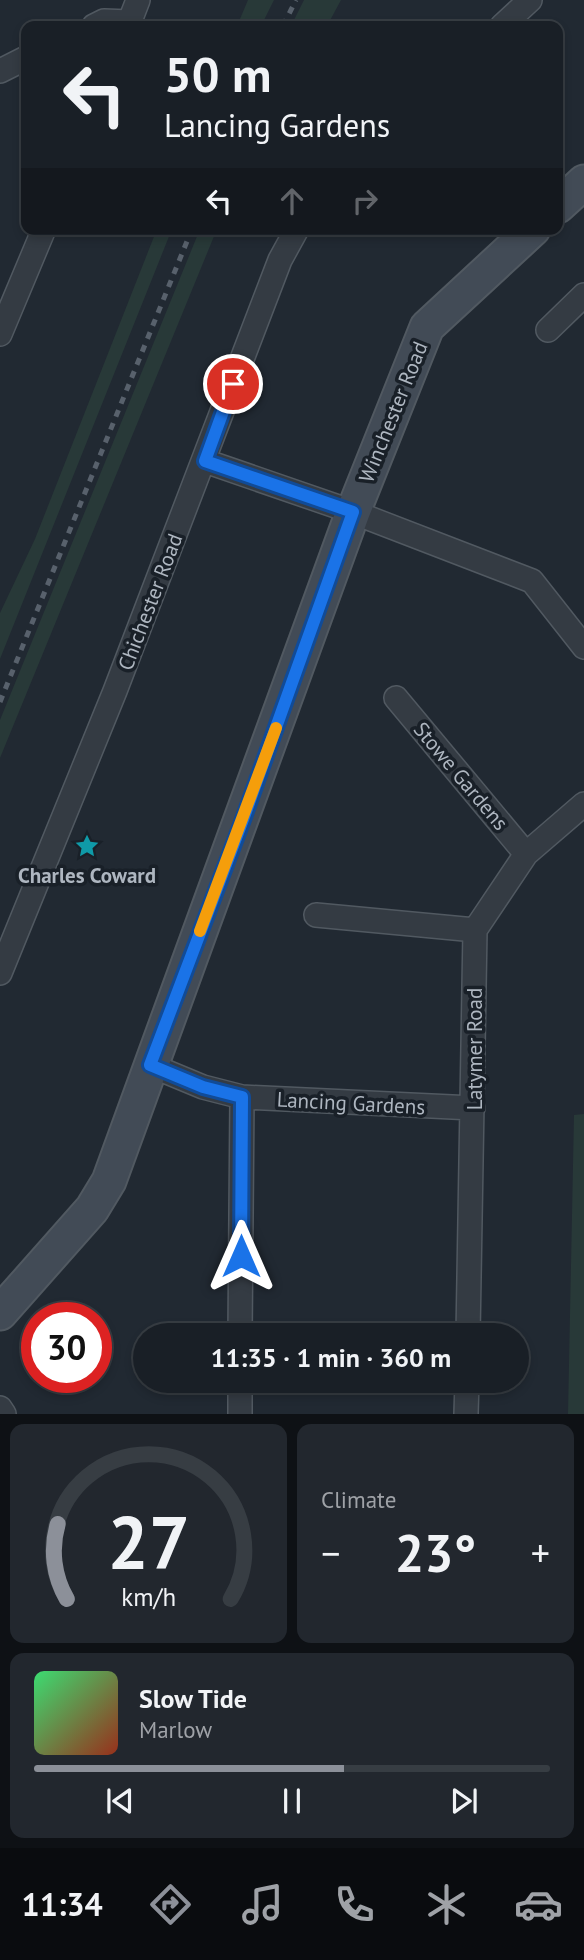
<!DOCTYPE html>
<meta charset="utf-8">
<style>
:root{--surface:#191f26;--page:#22272e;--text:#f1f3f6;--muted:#9fa2a7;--line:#373d43;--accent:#8c9099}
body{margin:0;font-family:"PT Sans",sans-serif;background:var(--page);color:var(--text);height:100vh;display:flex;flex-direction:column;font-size:26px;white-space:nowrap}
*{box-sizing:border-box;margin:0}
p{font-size:23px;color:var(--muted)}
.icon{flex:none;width:38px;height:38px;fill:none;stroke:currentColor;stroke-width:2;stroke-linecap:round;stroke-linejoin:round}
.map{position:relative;height:1414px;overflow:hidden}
.drawer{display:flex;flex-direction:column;gap:10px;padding:10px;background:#0e1115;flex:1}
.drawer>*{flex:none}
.top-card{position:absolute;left:21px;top:21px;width:542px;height:214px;border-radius:14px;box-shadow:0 4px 10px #0003,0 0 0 2px var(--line);background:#191f26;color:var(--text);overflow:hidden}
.speed{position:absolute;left:21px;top:1302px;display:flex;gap:14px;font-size:35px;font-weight:700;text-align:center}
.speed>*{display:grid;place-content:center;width:91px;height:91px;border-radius:50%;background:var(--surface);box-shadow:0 4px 10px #0003,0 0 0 2px var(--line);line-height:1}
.speed .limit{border:10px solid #d22;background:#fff;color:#111}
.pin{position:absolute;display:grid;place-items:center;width:60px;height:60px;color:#fff;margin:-30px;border:4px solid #fff;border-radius:50%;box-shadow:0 2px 7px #0007}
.me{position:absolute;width:77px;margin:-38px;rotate:0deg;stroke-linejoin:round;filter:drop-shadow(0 0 5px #0008)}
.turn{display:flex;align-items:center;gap:24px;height:147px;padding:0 28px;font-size:32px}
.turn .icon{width:91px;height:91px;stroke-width:2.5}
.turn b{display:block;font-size:49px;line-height:60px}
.lanes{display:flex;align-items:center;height:66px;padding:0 28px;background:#0003;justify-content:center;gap:35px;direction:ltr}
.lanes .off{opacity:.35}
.big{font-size:52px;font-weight:700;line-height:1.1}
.drawer .widget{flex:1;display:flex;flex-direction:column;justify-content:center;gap:10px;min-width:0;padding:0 24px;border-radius:14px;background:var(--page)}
.drawer .dial{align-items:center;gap:0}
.dial svg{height:182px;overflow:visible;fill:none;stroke:var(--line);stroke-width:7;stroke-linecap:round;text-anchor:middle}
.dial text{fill:var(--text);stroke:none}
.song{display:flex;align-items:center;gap:21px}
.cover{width:84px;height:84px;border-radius:10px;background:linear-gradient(135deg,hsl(140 70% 55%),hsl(10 70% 35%))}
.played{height:7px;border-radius:4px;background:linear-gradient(90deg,var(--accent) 60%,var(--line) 60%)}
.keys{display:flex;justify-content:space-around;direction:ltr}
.heat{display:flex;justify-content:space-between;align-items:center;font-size:38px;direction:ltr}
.drawer .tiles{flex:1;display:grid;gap:10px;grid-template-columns:1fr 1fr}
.widget:last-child{grid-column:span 2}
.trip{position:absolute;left:133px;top:1323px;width:396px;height:70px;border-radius:35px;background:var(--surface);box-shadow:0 4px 10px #0003,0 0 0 2px var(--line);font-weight:700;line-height:70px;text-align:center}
.tabs{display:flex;height:112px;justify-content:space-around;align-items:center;background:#0a0c0f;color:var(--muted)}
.tabs .icon{width:49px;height:49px}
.tabs .selected{color:var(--accent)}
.tabs b{font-size:32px;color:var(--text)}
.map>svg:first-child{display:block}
</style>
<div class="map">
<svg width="584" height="1414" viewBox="0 0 584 1414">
<rect width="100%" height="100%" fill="#212932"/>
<!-- green -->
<path fill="#283938" d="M248,0h26l-13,26h-24z
M304,0h37l-14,26h-36z
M157,229h15l-172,430v-46l35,-74z
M200,229h17l-217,529v-38z
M584,1114v300h-16l6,-299z"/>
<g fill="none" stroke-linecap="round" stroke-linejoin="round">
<!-- street casing -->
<g stroke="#515961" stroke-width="26">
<path id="street" d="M94,26l10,-5 26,1
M128,26l10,-26
M502,26l28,-26
M0,71l26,-13
M548,330l36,-35
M0,334l44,-105
M205,461l148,51 179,69 52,66
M396,698l130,156
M316,915l159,15
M0,973l115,-282 165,-431 17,-31
M150,1065l53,22 39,10 231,11
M240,1335l2,-238
M468,1335l7,-405 51,-76 58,-50
M0,1408l4,6
M240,1414v-33
M466,1414l1,-33"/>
</g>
<!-- secondary casing -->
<g stroke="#515961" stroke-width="37">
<path id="secondary" d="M558,206l26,-24
M0,1313l92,-104 17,-28 244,-669 74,-185 106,-98"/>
</g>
<!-- street -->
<use href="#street" stroke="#343b43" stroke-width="23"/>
<!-- secondary -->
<use href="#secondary" stroke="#424b56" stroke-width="33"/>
<!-- rail -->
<path stroke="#58616c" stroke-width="5" stroke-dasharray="7 7" stroke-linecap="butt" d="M283,26l13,-26
M0,702l192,-473"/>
</g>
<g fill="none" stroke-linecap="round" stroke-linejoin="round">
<!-- route casing -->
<g stroke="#114b97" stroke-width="18">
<path id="route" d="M233,384l-28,77 148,51 -109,305 -94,248 53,22 39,10 -1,159"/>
</g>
<!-- route -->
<use href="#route" stroke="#1a73e8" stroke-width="12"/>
<!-- slow -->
<path stroke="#f59e0b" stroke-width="12" d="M200,931l76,-203"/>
</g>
<!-- icons -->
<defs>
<g id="sight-bare" transform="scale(1.89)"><path d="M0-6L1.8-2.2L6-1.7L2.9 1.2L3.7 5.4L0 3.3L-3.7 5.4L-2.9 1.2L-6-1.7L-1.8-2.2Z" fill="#0f9aa8" stroke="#192028" stroke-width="2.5" paint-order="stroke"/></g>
</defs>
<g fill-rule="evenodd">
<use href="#sight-bare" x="87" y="846"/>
</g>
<g text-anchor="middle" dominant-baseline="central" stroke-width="7" stroke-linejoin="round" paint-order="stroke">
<!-- street labels -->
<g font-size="21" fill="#aeb6c0" stroke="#192028">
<text transform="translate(393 412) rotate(-68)">Winchester Road</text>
<text transform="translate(150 602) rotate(-69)">Chichester Road</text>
<text transform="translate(461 776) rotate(50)">Stowe Gardens</text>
<text transform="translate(474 1049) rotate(-90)">Latymer Road</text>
<text transform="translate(351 1103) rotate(3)">Lancing Gardens</text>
</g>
<!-- poi labels -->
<g font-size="21" font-weight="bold" fill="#aeb6c0" stroke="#192028">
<text x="87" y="875">Charles Coward</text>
</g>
</g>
</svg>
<div class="speed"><div class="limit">30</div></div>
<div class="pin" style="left:233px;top:384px;background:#d93025"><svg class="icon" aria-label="arrive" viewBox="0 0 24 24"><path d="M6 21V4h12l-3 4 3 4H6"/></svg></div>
<svg class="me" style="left:241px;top:1256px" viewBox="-20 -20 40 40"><path d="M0-17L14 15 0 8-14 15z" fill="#1a73e8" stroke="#fff" stroke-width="4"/></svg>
<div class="trip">11:35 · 1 min · 360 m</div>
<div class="top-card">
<div class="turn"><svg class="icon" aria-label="left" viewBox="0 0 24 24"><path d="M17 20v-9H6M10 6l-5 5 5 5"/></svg><div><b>50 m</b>Lancing Gardens</div></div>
<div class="lanes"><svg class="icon" aria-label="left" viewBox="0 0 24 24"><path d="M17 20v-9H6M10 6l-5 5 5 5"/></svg><svg class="icon off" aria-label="ahead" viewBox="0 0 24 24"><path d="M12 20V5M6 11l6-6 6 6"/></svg><svg class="icon off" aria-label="right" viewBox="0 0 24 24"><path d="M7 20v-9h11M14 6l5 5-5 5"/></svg></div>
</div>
</div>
<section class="drawer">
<div class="tiles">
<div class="widget dial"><svg viewBox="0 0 100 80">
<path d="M14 69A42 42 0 1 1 86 69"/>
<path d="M14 69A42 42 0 0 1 10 36" stroke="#8c9099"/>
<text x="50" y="56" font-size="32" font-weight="700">27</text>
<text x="50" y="72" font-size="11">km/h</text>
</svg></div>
<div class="widget"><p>Climate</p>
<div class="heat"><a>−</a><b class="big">23°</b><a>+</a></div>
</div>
<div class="widget">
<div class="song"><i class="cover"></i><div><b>Slow Tide</b><p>Marlow</p></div></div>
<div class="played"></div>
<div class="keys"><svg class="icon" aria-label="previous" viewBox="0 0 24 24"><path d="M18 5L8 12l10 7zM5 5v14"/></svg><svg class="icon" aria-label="pause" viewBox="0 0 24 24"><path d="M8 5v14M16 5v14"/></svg><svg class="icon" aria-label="next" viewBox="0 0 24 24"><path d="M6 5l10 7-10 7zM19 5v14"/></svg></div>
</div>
</div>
</section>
<nav class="tabs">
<b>11:34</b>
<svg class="icon selected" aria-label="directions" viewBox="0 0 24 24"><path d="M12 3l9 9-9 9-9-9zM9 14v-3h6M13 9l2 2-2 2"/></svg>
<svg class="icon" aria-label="music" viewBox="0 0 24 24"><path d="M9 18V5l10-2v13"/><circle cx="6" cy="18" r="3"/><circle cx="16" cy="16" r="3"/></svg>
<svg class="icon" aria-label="phone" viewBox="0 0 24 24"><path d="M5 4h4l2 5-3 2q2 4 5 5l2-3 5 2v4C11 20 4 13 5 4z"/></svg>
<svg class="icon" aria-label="climate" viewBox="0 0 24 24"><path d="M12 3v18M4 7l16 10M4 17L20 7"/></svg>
<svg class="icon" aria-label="car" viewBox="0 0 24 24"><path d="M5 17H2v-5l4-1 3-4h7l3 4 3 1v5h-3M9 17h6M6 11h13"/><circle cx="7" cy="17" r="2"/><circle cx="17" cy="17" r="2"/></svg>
</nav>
